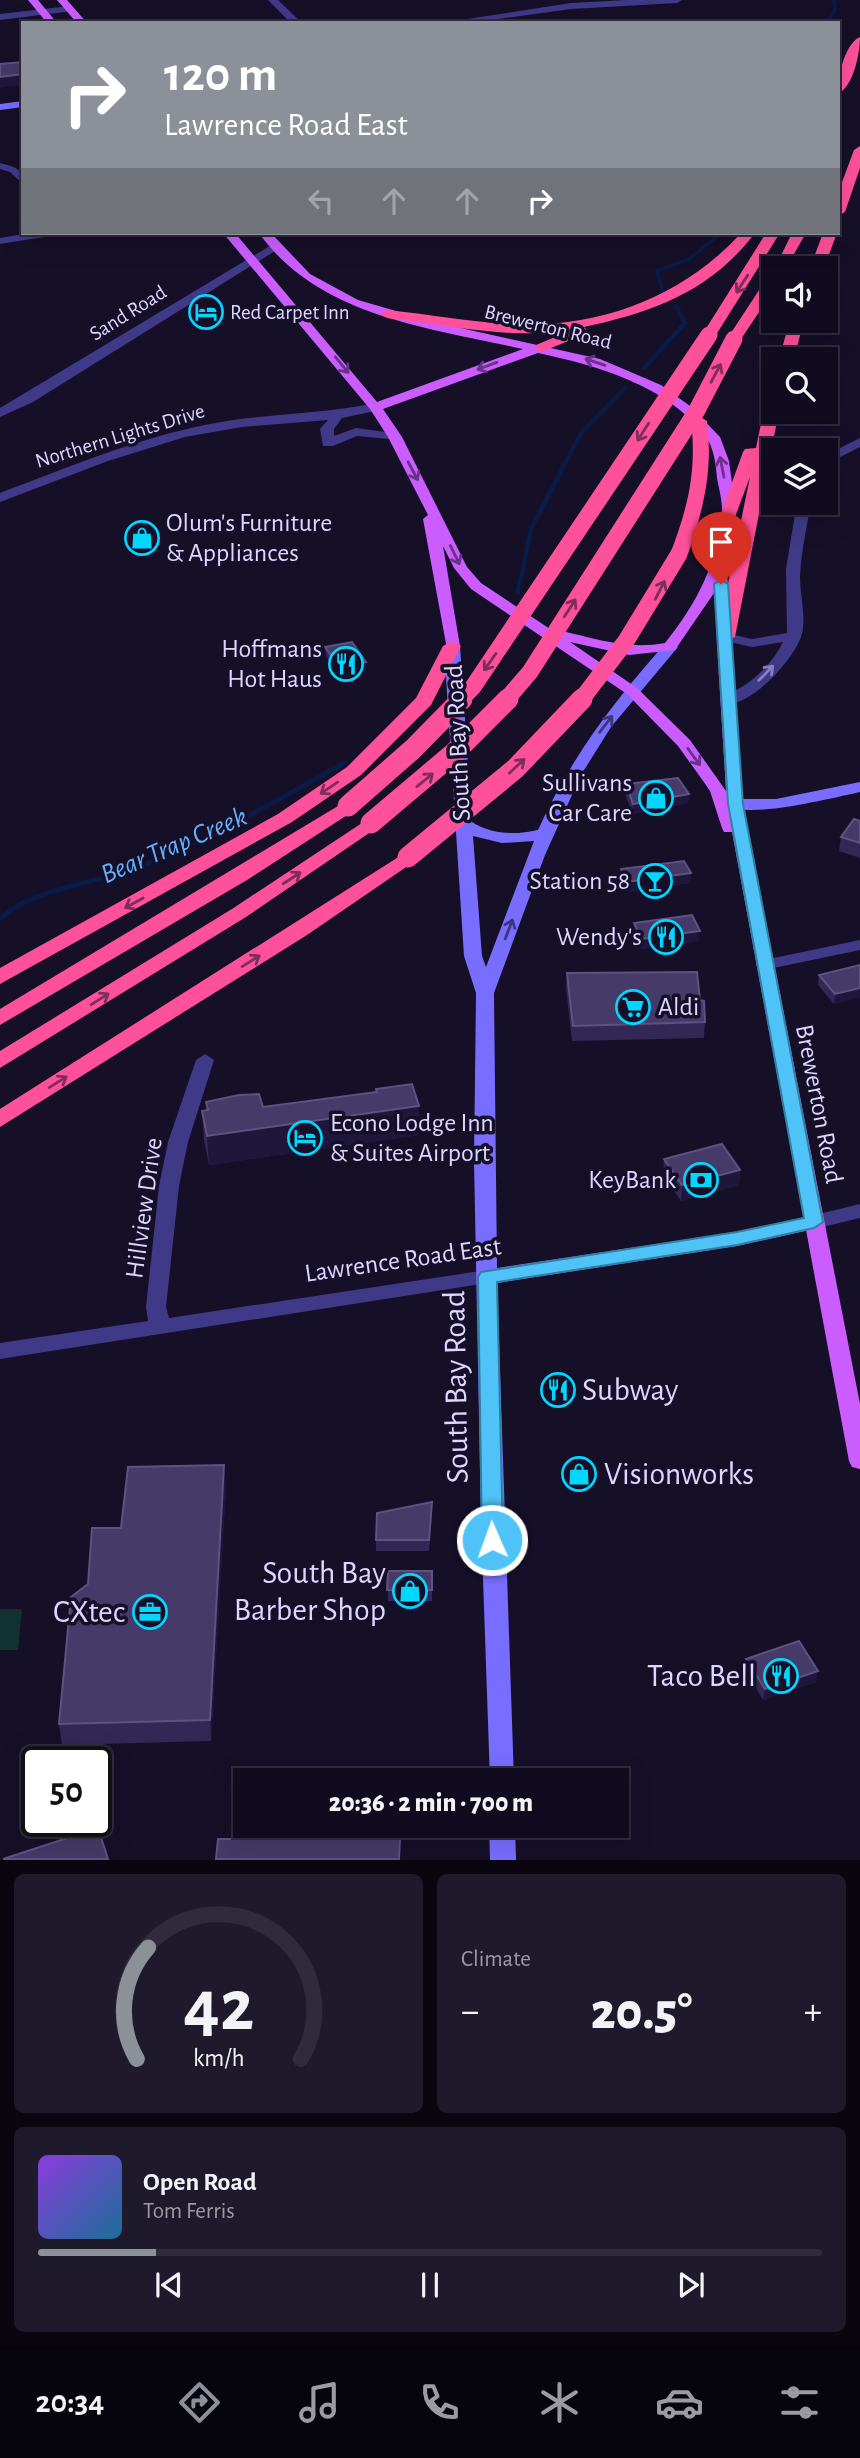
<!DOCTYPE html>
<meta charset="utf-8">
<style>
:root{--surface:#100b1e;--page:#1e192b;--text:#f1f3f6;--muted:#9c9ba4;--line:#302b3c;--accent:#8c9099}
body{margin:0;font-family:"Alegreya Sans",sans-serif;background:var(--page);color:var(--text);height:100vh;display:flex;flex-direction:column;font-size:26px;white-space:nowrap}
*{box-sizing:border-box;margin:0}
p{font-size:23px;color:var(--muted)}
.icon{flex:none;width:38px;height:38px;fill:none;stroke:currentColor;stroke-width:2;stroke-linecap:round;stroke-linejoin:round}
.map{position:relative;height:1860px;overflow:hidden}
.drawer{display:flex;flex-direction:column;gap:14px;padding:14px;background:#090610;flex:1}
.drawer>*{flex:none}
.hud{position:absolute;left:21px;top:21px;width:819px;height:214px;border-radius:0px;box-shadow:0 7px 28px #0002,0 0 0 2px var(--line);background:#8c9099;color:#fff;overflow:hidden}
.buttons{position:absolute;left:761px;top:256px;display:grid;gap:14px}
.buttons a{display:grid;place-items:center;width:77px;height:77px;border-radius:0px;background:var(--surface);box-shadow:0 7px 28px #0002,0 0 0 2px var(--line);font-size:35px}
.speed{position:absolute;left:21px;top:1746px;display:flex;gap:14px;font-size:35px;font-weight:700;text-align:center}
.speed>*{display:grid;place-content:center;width:91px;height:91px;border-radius:50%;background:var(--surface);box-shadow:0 7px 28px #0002,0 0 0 2px var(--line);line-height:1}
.speed .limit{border:4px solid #111;border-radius:10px;background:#fff;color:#111}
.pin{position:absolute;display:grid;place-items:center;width:60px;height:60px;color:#fff;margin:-72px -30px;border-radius:50% 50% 50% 0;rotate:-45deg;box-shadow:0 0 7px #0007}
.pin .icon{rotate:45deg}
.me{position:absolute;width:77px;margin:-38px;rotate:358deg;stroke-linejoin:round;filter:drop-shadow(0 0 5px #0008)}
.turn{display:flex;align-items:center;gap:24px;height:147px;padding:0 28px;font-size:32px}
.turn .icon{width:91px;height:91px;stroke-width:2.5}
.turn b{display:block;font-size:49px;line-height:60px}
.lanes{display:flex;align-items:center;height:66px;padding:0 28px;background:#0003;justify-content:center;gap:35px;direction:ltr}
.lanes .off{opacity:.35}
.big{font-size:52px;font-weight:800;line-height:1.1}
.drawer .widget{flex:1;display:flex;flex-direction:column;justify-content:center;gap:10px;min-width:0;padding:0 24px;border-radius:10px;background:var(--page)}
.drawer .dial{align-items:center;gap:0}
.dial svg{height:182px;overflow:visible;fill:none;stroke:var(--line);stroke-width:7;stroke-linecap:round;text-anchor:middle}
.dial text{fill:var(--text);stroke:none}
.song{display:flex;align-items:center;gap:21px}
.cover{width:84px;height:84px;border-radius:10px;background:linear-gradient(135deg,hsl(270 70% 55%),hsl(200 70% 35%))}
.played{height:7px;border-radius:4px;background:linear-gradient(90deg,var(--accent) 15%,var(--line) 15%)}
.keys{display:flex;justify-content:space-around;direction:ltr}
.heat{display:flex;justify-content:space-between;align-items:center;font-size:38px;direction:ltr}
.drawer .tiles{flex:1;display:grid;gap:14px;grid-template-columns:1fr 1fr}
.widget:last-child{grid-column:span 2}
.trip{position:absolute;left:233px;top:1768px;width:396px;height:70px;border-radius:0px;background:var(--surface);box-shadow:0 7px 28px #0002,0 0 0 2px var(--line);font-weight:800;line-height:70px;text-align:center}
.menu{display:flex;height:112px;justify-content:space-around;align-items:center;background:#06040c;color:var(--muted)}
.menu .icon{width:49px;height:49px}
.menu .current{color:var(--accent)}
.menu b{font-size:32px;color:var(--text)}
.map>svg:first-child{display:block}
</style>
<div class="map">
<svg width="860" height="1860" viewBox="0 0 860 1860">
<rect width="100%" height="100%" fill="#150f28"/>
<!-- green -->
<path fill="#123132" d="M0,1609h22l-4,41h-18z"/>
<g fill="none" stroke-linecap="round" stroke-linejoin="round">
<!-- stream-far2 -->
<path stroke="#091c47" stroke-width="3.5" d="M827,23l8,-13 -1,-10
M663,292l-6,-21 32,-12 32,-26"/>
<!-- stream-far1 -->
<path stroke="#091c47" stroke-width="4.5" d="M644,368l41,-45 -9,-17
M518,593l13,-64 50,-96 44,-45"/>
<!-- stream -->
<path stroke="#091c47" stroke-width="5" d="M0,919c31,-31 99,-36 139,-52 72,-29 138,-66 205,-104"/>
<!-- street -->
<path fill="#403988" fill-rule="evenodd" d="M268,0h10l24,23h-11z
M627,0h55l-5,3 -106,6 -102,14h-28l130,-20z
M70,6l3,1v4l-73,9v-6z
M0,163c15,4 23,5 23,21l-13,-12 -10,-3z
M30,233h26l-6,3 -50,8v-6z
M273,244l10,2 -250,156 -33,15v-9z
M375,403l5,1v6l-38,8 -8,11v7l22,-8 44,6v6l-43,-4 -24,10h-10l-3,-17 8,-9 -86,7 -57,10 -77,24 -108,41v-9c69,-26 137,-55 210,-69 54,-11 110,-9 165,-21z
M860,438v9l-34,17v-9z
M797,502h14c-4,25 -10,50 -11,75 0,19 7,42 1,60 -8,23 -52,73 -78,66l-3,-3c6,-5 13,-8 20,-12 18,-11 34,-27 43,-46l-31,5 -31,-7 -2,-3 7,-4 26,6 35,-6 -1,-64z
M860,940v10l-96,20 -9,-5 9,-5z
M205,1054l9,6 -26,82 -9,44 -13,121 3,11 318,-48 7,2 3,5 -3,5 -494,77v-16l148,-22 -2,-14 13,-121 9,-44 28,-82z
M860,1204v14l-46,11 -7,-2 -3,-5 3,-5z"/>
<!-- secondary -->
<path fill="#786dff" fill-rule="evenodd" d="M23,101v6l-23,3v-6z
M452,641l8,5 12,176c21,13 43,13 66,8 32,-71 75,-128 127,-186l5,-2 8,5 -67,80 -30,48 -36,80 -51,138 3,275 240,-36 77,-17 7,2 3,5 -3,5 -7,2 -77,17 -240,37 17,497h-24l-9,-259 -7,-360 2,-168 -12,-37 -20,-310zM473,836l29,7 32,-2 -48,126 -4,-11z
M860,782v10c-24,5 -117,29 -133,12l8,-5h41z
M489,1825h26l1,35h-26z"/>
<!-- primary -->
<path fill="#cb5dff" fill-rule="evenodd" d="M28,0h10l19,23h-10z
M57,0h10l20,23h-10z
M223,233h12l142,169 146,-53c-93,-21 -204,-32 -264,-116h12l39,41 48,26 76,22 166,37 61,26 29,21 30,31 9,24 7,52 -10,45 17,246 117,600v65l-8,-2 -3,-6 -117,-629h-8l-2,-4 -12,-37 -9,-13 -23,-32 -51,-52 -156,-105 -17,-21 -11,-22 17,100 -8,5 -5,-2 -24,-130 5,-4 -40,-78 -18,-28zM538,353c60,13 129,32 168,84 8,11 10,28 11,41 2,11 6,25 5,37 -5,49 -26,90 -57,128 -37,7 -68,-4 -103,-12l-6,2 -75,-50 -14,-16 -65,-130 -19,-28zM714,593l12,198 -36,-51 -53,-52 -67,-46 59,13 46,-5z"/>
<!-- highway -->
<path fill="#ff519b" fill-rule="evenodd" d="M860,37c0,15 -6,49 -22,57 0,-17 6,-50 22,-57z
M860,146v22l-15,44 -7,4v-23l16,-43z
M741,233h14c-45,59 -102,79 -171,94l4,4 -2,3 -45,18 -7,-4 2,-3 36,-15c-62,10 -124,-5 -185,-12l-7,-4 7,-4c41,4 82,12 123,14 87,5 172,-26 231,-91z
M766,233h14l-66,105h-10l-2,-3z
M792,233h14l-20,35 -12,2z
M823,233h14l-13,35h-14z
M774,274v16l-33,49 -2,3h-10l-2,-3 42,-64z
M790,320h14l-10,39h-15z
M774,395v16h5l-44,226 -9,5 -9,-5 33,-160 -15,40h-12l-2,-4 22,-61 2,-3 11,-1 10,-49z
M699,416l8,5c6,49 -3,87 -19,133l-9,5 -9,-5c18,-46 27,-84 21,-133z
M452,641l9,5 -30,59 -70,70 -69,47 -292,162v-16l278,-154 69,-47 69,-69 27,-52z
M348,800l10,6 -3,4 -108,70 -247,145v-16z
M371,817l10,6 -3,4 -132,90 -246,151v-17l232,-142z
M408,851l10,6 -3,4 -108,74 -307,192v-18z"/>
<!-- highway-bridge-far1 -->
<path stroke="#ff519b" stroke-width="17" d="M460,700l13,-13 236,-352
M506,700l24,-28 166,-260 38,-73
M581,700l45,-59 53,-87"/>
<!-- highway-bridge -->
<path stroke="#ff519b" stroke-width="21" d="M348,806l65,-57 49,-50
M371,823l84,-71 53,-53
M408,857l107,-88 67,-70"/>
</g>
<!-- wall -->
<path fill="#332756" d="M325,647l41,15v9l-27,5 -13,-20z
M626,784l63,10 -1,9 -55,11 -8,-20z
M860,821v37l-21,-7 2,-14z
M621,869l70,4 -1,10 -63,9 -6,-13z
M634,923l65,18 -57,8 -9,-16z
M860,965l-26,39 -16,-19 1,-10z
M567,973l133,27 5,22 -1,16 -132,3 -6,-53z
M376,1089l43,46 -210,30 -5,-25 -2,-29 5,-1 -1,-8 57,5 113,-15z
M664,1159l76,11 -1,15 -58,16 -18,-26z
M226,1486l-15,255 -149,4 -3,-21 29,-140 33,-56z
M432,1513l-3,38h-53v-11z
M388,1571h44v30h-44z
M746,1659l70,23 -53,18 -18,-31z"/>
<!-- shaded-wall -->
<path fill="#1f163c" d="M23,74v11l-23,3v-11z
M366,662v9l-27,5v-9z
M689,794l-1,9 -55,11v-10z
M691,873l-1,10 -63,9v-10z
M700,931l-1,10 -57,8v-10z
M860,988v10l-26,6 1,-10z
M419,1106v29l-210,30 -2,-29z
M740,1170l-1,15 -58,16 1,-16z
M224,1465l2,21 -15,255 -1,-21z
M818,1671l-2,11 -53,18 2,-11z"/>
<!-- building -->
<path fill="#453a68" stroke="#5d5280" stroke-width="2" d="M23,62v12l-23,3v-13z
M352,642l14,20 -27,5 -14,-20z
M678,778l11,16 -56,10 -7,-20z
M854,819l6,2v22l-19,-6z
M684,861l7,12 -64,9 -6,-13z
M692,915l8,16 -58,8 -8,-16z
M860,965v23l-25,6 -16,-19z
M697,972l3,28 4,1 1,21 -132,4 -6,-53z
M412,1084l7,22 -212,30 -5,-25 6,-1 -2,-8 33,-7 20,-1 4,13 114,-15 -1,-3z
M722,1144l18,26 -58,15 -18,-26z
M224,1465l-14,255 -151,4 12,-127 17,-13 4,-56h29l7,-61z
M432,1502l-3,38h-53l1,-27z
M388,1571h44v19h-45z
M799,1641l19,30 -53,18 -19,-30z
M98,1828l10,31h-105z
M218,1839h182l-1,20h-183z"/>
<!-- one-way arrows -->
<defs><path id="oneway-shaft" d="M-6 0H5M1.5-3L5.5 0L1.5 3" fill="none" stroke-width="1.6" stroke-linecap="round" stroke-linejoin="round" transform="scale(1.75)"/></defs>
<g stroke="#7e2d5c">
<use href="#oneway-shaft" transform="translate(742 284) rotate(123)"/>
<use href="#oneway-shaft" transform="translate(716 373) rotate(-62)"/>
<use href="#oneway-shaft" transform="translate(643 432) rotate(123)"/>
<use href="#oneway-shaft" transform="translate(660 590) rotate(-63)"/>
<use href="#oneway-shaft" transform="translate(570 608) rotate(-57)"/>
<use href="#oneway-shaft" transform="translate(490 662) rotate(125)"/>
<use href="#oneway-shaft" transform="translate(517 766) rotate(-43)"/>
<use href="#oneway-shaft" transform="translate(425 780) rotate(-39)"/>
<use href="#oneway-shaft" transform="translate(329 788) rotate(146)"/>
<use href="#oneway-shaft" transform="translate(292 878) rotate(-33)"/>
<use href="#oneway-shaft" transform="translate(134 903) rotate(151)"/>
<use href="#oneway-shaft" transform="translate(251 961) rotate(-32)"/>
<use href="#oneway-shaft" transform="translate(100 999) rotate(-32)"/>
<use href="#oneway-shaft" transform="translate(58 1082) rotate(-32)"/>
</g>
<g stroke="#673289">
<use href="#oneway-shaft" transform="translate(595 362) rotate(-161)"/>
<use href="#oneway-shaft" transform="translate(342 365) rotate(51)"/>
<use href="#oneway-shaft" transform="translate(487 366) rotate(160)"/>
<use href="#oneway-shaft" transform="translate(722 467) rotate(-101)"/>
<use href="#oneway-shaft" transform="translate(413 471) rotate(62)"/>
<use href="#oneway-shaft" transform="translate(455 555) rotate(64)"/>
<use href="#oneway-shaft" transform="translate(694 757) rotate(54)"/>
</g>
<use stroke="#8780be" href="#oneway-shaft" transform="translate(766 673) rotate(-46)"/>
<g stroke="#3d357e">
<use href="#oneway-shaft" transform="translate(606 724) rotate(-52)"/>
<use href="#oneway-shaft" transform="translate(509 929) rotate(-69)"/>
</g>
<!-- route -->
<path fill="#4fc3f7" stroke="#337fa1" stroke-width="2" d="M721,580l7,4 15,220 80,418 -9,6 -77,17 -240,37 6,258 -3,6h-15l-3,-6 -4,-263 3,-5 256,-40 67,-14 -76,-414 -14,-220z"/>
<!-- icons -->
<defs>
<g id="hotel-ring" transform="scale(1.75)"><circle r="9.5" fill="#150f28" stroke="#02d8ff" stroke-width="1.5"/><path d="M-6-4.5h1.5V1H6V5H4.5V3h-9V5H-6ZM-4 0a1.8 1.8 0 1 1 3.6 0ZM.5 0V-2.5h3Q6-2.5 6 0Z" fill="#02d8ff"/></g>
<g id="shop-ring" transform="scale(1.75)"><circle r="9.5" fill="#150f28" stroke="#02d8ff" stroke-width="1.5"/><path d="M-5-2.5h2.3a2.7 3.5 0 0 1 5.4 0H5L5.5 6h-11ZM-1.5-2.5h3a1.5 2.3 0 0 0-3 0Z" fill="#02d8ff"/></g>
<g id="restaurant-ring" transform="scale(1.75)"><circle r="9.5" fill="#150f28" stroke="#02d8ff" stroke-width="1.5"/><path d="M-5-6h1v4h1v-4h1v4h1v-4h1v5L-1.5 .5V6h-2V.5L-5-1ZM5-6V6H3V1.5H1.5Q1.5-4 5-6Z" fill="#02d8ff"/></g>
<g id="bar-ring" transform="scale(1.75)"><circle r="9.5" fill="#150f28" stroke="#02d8ff" stroke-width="1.5"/><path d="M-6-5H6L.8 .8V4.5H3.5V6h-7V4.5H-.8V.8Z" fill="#02d8ff"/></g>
<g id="supermarket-ring" transform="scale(1.75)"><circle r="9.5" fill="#150f28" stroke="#02d8ff" stroke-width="1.5"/><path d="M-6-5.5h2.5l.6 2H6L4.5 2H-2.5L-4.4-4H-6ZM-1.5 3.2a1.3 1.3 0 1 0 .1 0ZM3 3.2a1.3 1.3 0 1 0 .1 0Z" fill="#02d8ff"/></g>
<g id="bank-ring" transform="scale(1.75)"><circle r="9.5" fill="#150f28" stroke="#02d8ff" stroke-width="1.5"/><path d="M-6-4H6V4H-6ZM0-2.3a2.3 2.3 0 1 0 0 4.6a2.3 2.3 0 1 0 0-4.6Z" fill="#02d8ff"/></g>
<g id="office-ring" transform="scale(1.75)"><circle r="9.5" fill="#150f28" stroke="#02d8ff" stroke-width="1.5"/><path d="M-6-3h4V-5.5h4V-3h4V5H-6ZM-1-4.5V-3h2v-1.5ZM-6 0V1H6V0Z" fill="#02d8ff"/></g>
</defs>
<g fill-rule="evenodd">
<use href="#hotel-ring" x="206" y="312"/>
<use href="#shop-ring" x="142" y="538"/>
<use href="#restaurant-ring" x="346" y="664"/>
<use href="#shop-ring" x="656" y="798"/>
<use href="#bar-ring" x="655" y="881"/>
<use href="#restaurant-ring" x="666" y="937"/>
<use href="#supermarket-ring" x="633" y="1007"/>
<use href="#hotel-ring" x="305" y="1138"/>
<use href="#bank-ring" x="701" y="1180"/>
<use href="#restaurant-ring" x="558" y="1390"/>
<use href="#shop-ring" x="579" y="1474"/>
<use href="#shop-ring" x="410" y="1591"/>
<use href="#office-ring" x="150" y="1612"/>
<use href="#restaurant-ring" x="781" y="1676"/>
</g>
<g text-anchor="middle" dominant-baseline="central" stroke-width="7" stroke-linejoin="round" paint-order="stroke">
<!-- far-poi labels -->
<g font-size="21" fill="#ddd6ff" stroke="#150f28" text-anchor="start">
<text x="230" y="312">Red Carpet Inn</text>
</g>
<!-- far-street labels -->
<g font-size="21" fill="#ddd6ff" stroke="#150f28">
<text transform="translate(128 313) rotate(-32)">Sand Road</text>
<text transform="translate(548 327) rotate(14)">Brewerton Road</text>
<text transform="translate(120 436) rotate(-17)">Northern Lights Drive</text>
</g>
<!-- poi labels -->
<g font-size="26" fill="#ddd6ff" stroke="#150f28" text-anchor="end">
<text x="166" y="523" text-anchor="start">Olum's Furniture<tspan x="166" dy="30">&amp; Appliances</tspan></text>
<text x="322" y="649">Hoffmans<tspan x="322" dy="30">Hot Haus</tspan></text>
<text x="632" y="783">Sullivans<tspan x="632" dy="30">Car Care</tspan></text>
<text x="630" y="881">Station 58</text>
<text x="642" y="937">Wendy's</text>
<text x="658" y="1007" text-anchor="start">Aldi</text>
<text x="330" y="1123" text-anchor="start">Econo Lodge Inn<tspan x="330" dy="30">&amp; Suites Airport</tspan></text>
<text x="676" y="1180">KeyBank</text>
</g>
<!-- street labels -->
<g font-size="26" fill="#ddd6ff" stroke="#150f28">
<text transform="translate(458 743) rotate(-93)">South Bay Road</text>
<text transform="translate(819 1104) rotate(79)">Brewerton Road</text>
<text transform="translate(144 1208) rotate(-82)">Hillview Drive</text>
<text transform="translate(403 1260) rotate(-8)">Lawrence Road East</text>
</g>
<!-- water labels -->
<g font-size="28" font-style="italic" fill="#64afff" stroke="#150f28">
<text transform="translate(174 846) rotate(-23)">Bear Trap Creek</text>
</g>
<!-- near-street labels -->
<g font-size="32" fill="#ddd6ff" stroke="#150f28">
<text transform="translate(456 1387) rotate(-91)">South Bay Road</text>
</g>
<!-- near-poi labels -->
<g font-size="32" fill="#ddd6ff" stroke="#150f28" text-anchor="end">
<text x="582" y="1390" text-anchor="start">Subway</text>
<text x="604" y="1474" text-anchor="start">Visionworks</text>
<text x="386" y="1573">South Bay<tspan x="386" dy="37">Barber Shop</tspan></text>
<text x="125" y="1612">CXtec</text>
<text x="756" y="1676">Taco Bell</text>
</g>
</g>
</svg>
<div class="buttons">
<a><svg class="icon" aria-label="sound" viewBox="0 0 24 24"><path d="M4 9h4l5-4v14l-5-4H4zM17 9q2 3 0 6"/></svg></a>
<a><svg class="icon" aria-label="search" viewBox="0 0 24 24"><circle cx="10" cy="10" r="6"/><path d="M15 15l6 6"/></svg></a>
<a><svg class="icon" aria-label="layers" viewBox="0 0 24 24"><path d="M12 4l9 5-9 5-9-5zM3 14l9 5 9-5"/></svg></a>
</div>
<div class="speed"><div class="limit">50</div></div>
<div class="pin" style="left:721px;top:584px;background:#d93025"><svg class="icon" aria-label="arrive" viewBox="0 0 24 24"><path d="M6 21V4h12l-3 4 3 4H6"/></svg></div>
<svg class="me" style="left:492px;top:1540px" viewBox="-20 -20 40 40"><circle r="17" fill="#4fc3f7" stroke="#fff" stroke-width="3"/><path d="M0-11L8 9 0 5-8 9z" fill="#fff"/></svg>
<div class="trip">20:36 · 2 min · 700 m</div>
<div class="hud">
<div class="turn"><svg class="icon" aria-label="right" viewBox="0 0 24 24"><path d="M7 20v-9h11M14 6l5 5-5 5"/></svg><div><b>120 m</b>Lawrence Road East</div></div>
<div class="lanes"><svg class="icon off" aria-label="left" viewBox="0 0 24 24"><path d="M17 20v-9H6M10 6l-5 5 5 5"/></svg><svg class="icon off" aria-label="ahead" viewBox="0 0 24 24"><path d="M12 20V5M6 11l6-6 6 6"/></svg><svg class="icon off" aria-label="ahead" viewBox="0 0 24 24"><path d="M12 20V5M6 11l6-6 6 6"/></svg><svg class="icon" aria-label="right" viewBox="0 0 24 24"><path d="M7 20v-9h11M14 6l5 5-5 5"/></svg></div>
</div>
</div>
<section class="drawer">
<div class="tiles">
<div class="widget dial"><svg viewBox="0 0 100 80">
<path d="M14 69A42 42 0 1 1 86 69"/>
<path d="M14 69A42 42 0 0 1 19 20" stroke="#8c9099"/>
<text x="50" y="56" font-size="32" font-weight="700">42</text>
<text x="50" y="72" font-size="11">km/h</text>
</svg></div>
<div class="widget"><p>Climate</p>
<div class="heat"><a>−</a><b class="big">20.5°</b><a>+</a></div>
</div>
<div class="widget">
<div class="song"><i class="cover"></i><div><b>Open Road</b><p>Tom Ferris</p></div></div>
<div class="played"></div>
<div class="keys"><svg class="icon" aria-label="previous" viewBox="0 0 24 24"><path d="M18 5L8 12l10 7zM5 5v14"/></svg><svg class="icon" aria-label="pause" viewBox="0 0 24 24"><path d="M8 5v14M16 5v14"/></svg><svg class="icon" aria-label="next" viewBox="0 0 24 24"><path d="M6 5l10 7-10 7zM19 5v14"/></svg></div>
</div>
</div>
</section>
<nav class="menu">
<b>20:34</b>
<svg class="icon current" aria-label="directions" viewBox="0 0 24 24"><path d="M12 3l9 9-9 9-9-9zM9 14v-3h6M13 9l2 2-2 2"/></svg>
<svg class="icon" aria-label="music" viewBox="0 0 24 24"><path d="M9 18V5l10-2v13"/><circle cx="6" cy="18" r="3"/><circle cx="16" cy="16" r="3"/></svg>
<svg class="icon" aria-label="phone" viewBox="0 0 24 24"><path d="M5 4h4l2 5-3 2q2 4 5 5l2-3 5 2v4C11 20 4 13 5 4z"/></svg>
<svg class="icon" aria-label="climate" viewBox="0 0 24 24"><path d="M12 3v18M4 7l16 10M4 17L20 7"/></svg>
<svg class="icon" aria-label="car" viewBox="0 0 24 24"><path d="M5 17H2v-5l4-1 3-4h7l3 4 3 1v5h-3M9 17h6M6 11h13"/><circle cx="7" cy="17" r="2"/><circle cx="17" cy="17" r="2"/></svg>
<svg class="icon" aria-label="filters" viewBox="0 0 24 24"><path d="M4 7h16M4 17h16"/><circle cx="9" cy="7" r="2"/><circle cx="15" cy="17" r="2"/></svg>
</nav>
